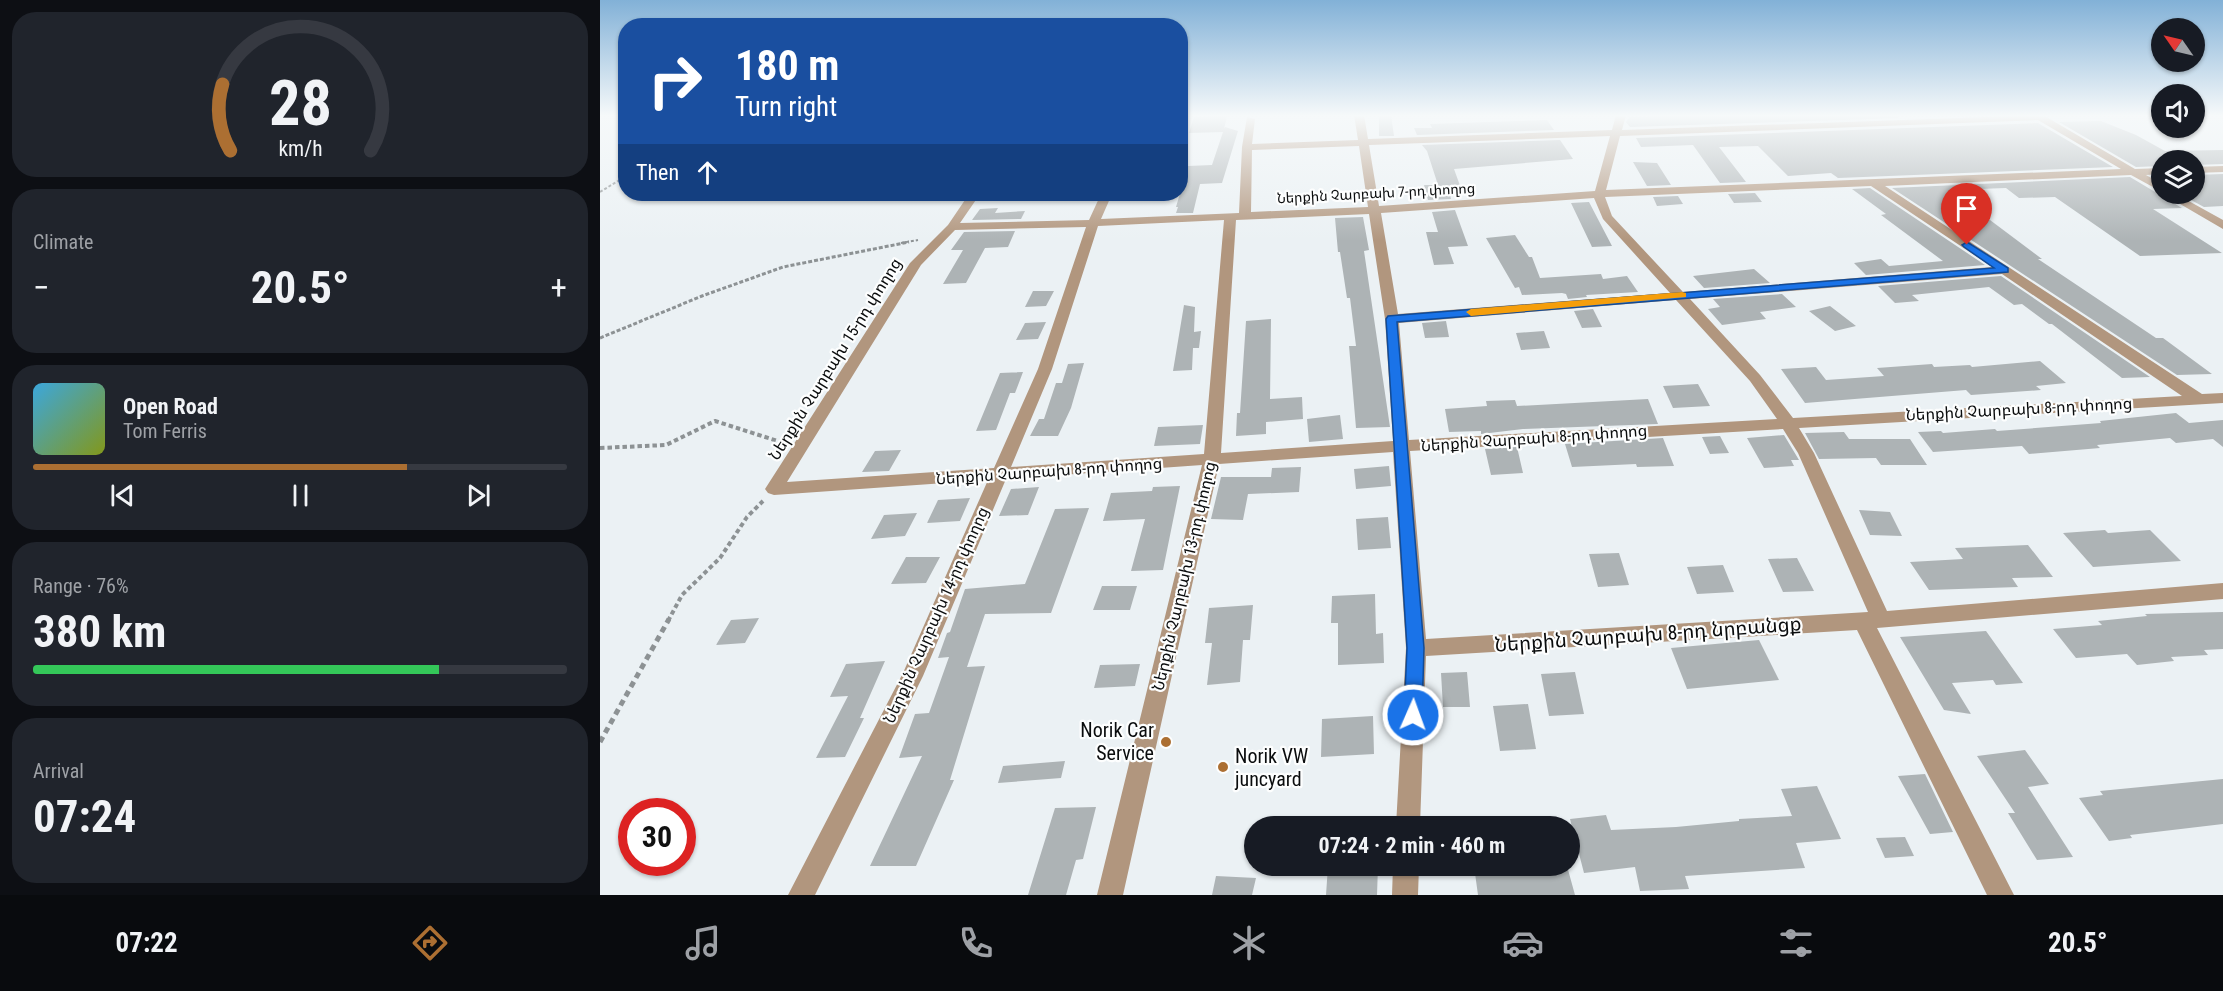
<!DOCTYPE html>
<meta charset="utf-8">
<style>
:root{--surface:#171b24;--page:#20242c;--text:#f1f3f6;--muted:#9ea1a6;--line:#363941;--accent:#ac6f32}
body{margin:0;font-family:"Roboto Condensed","Noto Sans Armenian",sans-serif;background:var(--page);color:var(--text);height:100vh;display:flex;flex-direction:column;font-size:22px;white-space:nowrap}
*{box-sizing:border-box;margin:0}
p{font-size:20px;color:var(--muted)}
.icon{flex:none;width:33px;height:33px;fill:none;stroke:currentColor;stroke-width:2;stroke-linecap:round;stroke-linejoin:round}
.map{position:relative;flex:1;overflow:hidden}
.panel{display:flex;flex-direction:column;gap:12px;padding:12px;background:#0d0f14;width:600px}
.panel>*{flex:none}
.guide{position:absolute;left:18px;top:18px;width:570px;height:183px;border-radius:24px;box-shadow:0 2px 4px #0004;background:#1a4fa0;color:#fff;overflow:hidden}
.needle{width:39px;rotate:304deg}
.fabs{position:absolute;left:1551px;top:18px;display:grid;gap:12px}
.fabs a{display:grid;place-items:center;width:54px;height:54px;border-radius:50%;background:var(--surface);box-shadow:0 2px 4px #0004;font-size:30px}
.speed{position:absolute;left:18px;top:798px;display:flex;gap:12px;font-size:30px;font-weight:700;text-align:center}
.speed>*{display:grid;place-content:center;width:78px;height:78px;border-radius:50%;background:var(--surface);box-shadow:0 2px 4px #0004;line-height:1}
.speed .limit{border:9px solid #d22;background:#fff;color:#111}
.pin{position:absolute;display:grid;place-items:center;width:51px;height:51px;color:#fff;margin:-62px -26px;border-radius:50% 50% 50% 0;rotate:-45deg;box-shadow:0 0 6px #0007}
.pin .icon{rotate:45deg}
.me{position:absolute;width:66px;margin:-33px;rotate:2deg;stroke-linejoin:round;filter:drop-shadow(0 0 4px #0008)}
.turn{display:flex;align-items:center;gap:21px;height:126px;padding:0 18px;font-size:27px}
.turn .icon{width:78px;height:78px;stroke-width:2.5}
.turn b{display:block;font-size:42px;line-height:51px}
.then{display:flex;align-items:center;height:57px;padding:0 18px;background:#0003;gap:12px;font-size:22px}
.big{font-size:45px;font-weight:700;line-height:1.1}
.panel .widget{flex:1;display:flex;flex-direction:column;justify-content:center;gap:9px;min-width:0;padding:0 21px;border-radius:24px;background:var(--page)}
.panel .dial{align-items:center;gap:0}
.dial svg{height:156px;overflow:visible;fill:none;stroke:var(--line);stroke-width:7;stroke-linecap:round;text-anchor:middle}
.dial text{fill:var(--text);stroke:none}
.song{display:flex;align-items:center;gap:18px}
.cover{width:72px;height:72px;border-radius:9px;background:linear-gradient(135deg,hsl(200 70% 55%),hsl(70 70% 35%))}
.played{height:6px;border-radius:3px;background:linear-gradient(90deg,var(--accent) 70%,var(--line) 70%)}
.keys{display:flex;justify-content:space-around;direction:ltr}
.heat{display:flex;justify-content:space-between;align-items:center;font-size:33px;direction:ltr}
.charge{height:9px;border-radius:4px;background:linear-gradient(90deg,#34c759 76%,var(--line) 0)}
.trip{position:absolute;left:644px;top:816px;width:336px;height:60px;border-radius:30px;background:var(--surface);box-shadow:0 2px 4px #0004;font-weight:700;line-height:60px;text-align:center}
.menu{display:flex;height:96px;justify-content:space-around;align-items:center;background:#090b0e;color:var(--muted)}
.menu .icon{width:42px;height:42px}
.menu .active{color:var(--accent)}
.menu b{font-size:27px;color:var(--text)}
main{display:flex;flex:1;min-height:0}
.map>svg:first-child{display:block}
</style>
<main>
<section class="panel">
<div class="widget dial"><svg viewBox="0 0 100 80">
<path d="M14 69A42 42 0 1 1 86 69"/>
<path d="M14 69A42 42 0 0 1 10 35" stroke="#ac6f32"/>
<text x="50" y="56" font-size="32" font-weight="700">28</text>
<text x="50" y="72" font-size="11">km/h</text>
</svg></div>
<div class="widget"><p>Climate</p>
<div class="heat"><a>−</a><b class="big">20.5°</b><a>+</a></div>
</div>
<div class="widget">
<div class="song"><i class="cover"></i><div><b>Open Road</b><p>Tom Ferris</p></div></div>
<div class="played"></div>
<div class="keys"><svg class="icon" aria-label="previous" viewBox="0 0 24 24"><path d="M18 5L8 12l10 7zM5 5v14"/></svg><svg class="icon" aria-label="pause" viewBox="0 0 24 24"><path d="M8 5v14M16 5v14"/></svg><svg class="icon" aria-label="next" viewBox="0 0 24 24"><path d="M6 5l10 7-10 7zM19 5v14"/></svg></div>
</div>
<div class="widget"><p>Range · 76%</p><b class="big">380 km</b><div class="charge"></div></div>
<div class="widget"><p>Arrival</p><b class="big">07:24</b></div>
</section>
<div class="map">
<svg width="1623" height="895" viewBox="0 0 1623 895">
<rect width="100%" height="100%" fill="#ebf1f4"/>
<!-- building -->
<path fill="#adb3b5" d="M779,115h12l3,21h-15z
M1132,115h166v3l-268,9 -4,-5 4,-5z
M627,116l-3,13 1,-2 13,4 -16,52 -22,1 -7,29h-17l2,-6h-2l12,-41 24,-1 11,-33 -34,1 5,-16z
M947,120l7,10 -137,5 -3,-7h18l-2,-4z
M1501,121l35,14 29,16 58,-1v14l-29,1v-5h-32v6l-26,1 -77,-45z
M1438,123l75,44 -275,11 -7,-5 -43,3 -30,-30 -39,1 27,35 -26,1 -27,-38 -52,2 -5,-9z
M960,140l13,19 -119,10 9,25 -13,1 1,4 -23,1 -4,-15h14l-11,-34 -5,-6z
M1033,162l24,1 14,22 -24,1z
M1623,174v32l-19,1 -24,-13h14v-19z
M1530,177l52,31 -29,1 69,44 -82,3 -85,-59 -36,1 -13,-10 -56,2 92,69h-4l118,79h7l49,36 -35,1 -285,-187z
M1270,188l115,77 -119,10 -12,-12 27,-4 8,7 54,-5 -62,-46 5,-1 -34,-25z
M1155,193l7,9 -28,1 -6,-9z
M1078,196l5,8 -26,2 -4,-9z
M989,202l23,44 -20,1 -21,-44z
M398,208l-3,5 30,-2 -4,8 -49,1 8,-11z
M855,210l13,36 -20,1 6,17 -20,1 -8,-33h12l-6,-20z
M763,217l6,33 -5,1 26,176 -34,1 -7,-82h7l-6,-48h-3l-7,-46h-2l-3,-34z
M415,231l-7,16 -23,1 -19,35 -23,1 20,-34h-12l13,-18z
M915,235l14,22h3l8,21 61,-4 2,5 24,-3 11,16 -52,3 1,2 -19,2 -2,-5 -4,-1 -40,2 -3,-8 -4,1 -29,-50z
M1154,269l16,14 -66,5 -11,-12z
M1401,276l149,101 -28,1 -70,-54h-3l-27,-20 -8,1 -25,-18 -77,8 7,6 -24,2 -17,-17z
M433,291h21l-8,15 -21,1z
M1182,294l14,13 -36,5 6,7 -44,6 -14,-16 12,-2 -7,-8z
M584,305l11,2 -1,25 7,-1 -2,17h-6l-1,22 -19,1z
M1230,306l26,20 -21,5 -26,-20z
M993,309l9,18 -20,1 -8,-17z
M671,319l-1,80 32,-2 1,22 -37,3v12l-30,2 1,-23h3l6,-92z
M846,321l3,16 -24,1 -3,-15z
M446,322l-8,17 -22,1 9,-17z
M944,331l6,17 -29,2 -5,-17z
M1440,361l26,22 -30,3 5,4 -70,5 -5,-5 -161,13 -24,-34 35,-2 10,13 58,-4 -7,-8 55,-4 2,3 36,-2 2,2z
M484,363l-13,45 -13,28h-28l9,-17h5l12,-36h6l6,-19z
M423,372l-8,21h-5l-14,37 -20,1 24,-58z
M1098,384l12,22 -37,2 -10,-22z
M1048,399l10,25 -135,5 -42,5v-3l-32,1 -4,-23 42,-3 -1,-5 29,-1 2,6z
M1576,413l13,10 34,-3v27l-10,-8 -37,4 -6,-5 -73,7 3,3 -71,6 -7,-8 -89,6 -15,-20 23,-1 2,2 52,-4 2,2 104,-8 -1,-2z
M740,415l3,24 -34,3 -2,-23z
M603,425l-3,19 -46,2 4,-19z
M1244,432l5,7h61l17,26h-46l-5,-7 -57,1 -14,-26z
M1184,435l15,25h-8l3,6 -30,2 -17,-30z
M1120,436l9,17 -19,1 -8,-17z
M1063,438l11,28 -37,1 -1,-3 -64,3 -7,-23z
M917,447l6,26 -32,2 -6,-26z
M301,450l-12,21 -27,1 13,-21z
M789,466l2,20 -35,3 -2,-20z
M701,467l-2,25 -51,2 -5,26 -32,-1 10,-42h50l1,-9z
M580,486l-17,84 -32,1 14,-52 -42,2 8,-28 41,-2 1,-4z
M439,487l-11,28 -29,1 12,-27z
M370,498l-10,23 -33,2 11,-23z
M489,508l-38,105 -66,1 -18,53 18,-1 -35,114h4l-38,86h-46l52,-110 -23,2 16,-44 14,-1 20,-56 -11,1 9,-25 3,-1 15,-43 60,-5 30,-75z
M1259,510l31,2 12,24 -32,-1z
M317,513l-12,23 -34,3 13,-24z
M788,517l3,31 -33,2 -2,-31z
M1505,530l3,3 42,-3 31,31 -88,6 -30,-34z
M1428,545l25,32 -41,1 6,9 -89,3 -19,-28 53,-3 -8,-11z
M1019,553l10,32 -31,2 -9,-33z
M306,557h34l-14,26 -35,1z
M1197,558l17,33 -31,1 -15,-33z
M1123,565l11,27 -37,2 -10,-27z
M502,586h35l-7,24h-37z
M775,594l1,40 7,-1 1,30 -46,2v-42h-7l1,-27z
M653,605l-3,35h-7l-3,42 -33,3 5,-42h-7l4,-35z
M1623,612v37l-19,1 4,5 -37,2 3,4 -37,4 -10,-11 -51,4 -23,-29 49,-4 -4,-4 49,-5 -2,-2z
M159,618l-14,25 -29,2 15,-25z
M1386,631l37,52 -27,2 -3,-5 -41,3 19,31 -27,-4 -44,-73z
M1159,640l20,40 -92,9 -16,-41z
M285,661l-25,57h4l-19,39 -29,1 32,-62 -18,1 16,-33z
M540,664l-5,22 -41,2 6,-23z
M867,672l3,35h-27l-2,-34z
M975,672l9,42 -35,2 -8,-42z
M928,704l8,45 -36,2 -7,-45z
M773,716l1,38 -53,3 1,-38z
M1425,750l24,34 -21,3 45,70 -36,3 -29,-47h7l-38,-57z
M465,761l-4,17 -63,5 5,-17z
M1325,774l28,58 -23,2 -32,-58z
M1623,779v45l-93,11 2,3 -23,3 -30,-43 24,-3 -3,-4z
M1217,786l24,53 -45,4 9,25 -120,8 4,13 -49,2 -5,-24 -51,6 -14,-54 36,-4 5,15 65,-3 63,-6v-2l53,-3 -11,-27z
M496,807l-13,52 -7,1 -10,35h-38l27,-87z
M1305,837l9,19 -29,2 -9,-20z
M728,866h50l-1,29h-51z
M874,866h93l8,29h-97z
M616,876l40,2 -4,17h-40z"/>
<g fill="none" stroke-linecap="round" stroke-linejoin="round">
<!-- path-far3 -->
<path stroke="#8d9294" stroke-width="2" stroke-dasharray="3 2" stroke-linecap="butt" d="M0,192l26,-16
M301,243l17,-3"/>
<!-- path-far2 -->
<path stroke="#8d9294" stroke-width="3" stroke-dasharray="4 2" stroke-linecap="butt" d="M0,338l102,-42 81,-29 126,-25"/>
<!-- path-far1 -->
<path stroke="#8d9294" stroke-width="4" stroke-dasharray="4.5 3" stroke-linecap="butt" d="M0,448l66,-3 49,-24 69,22
M68,621l14,-26 38,-37 27,-41 16,-16"/>
<!-- path -->
<path stroke="#8d9294" stroke-width="5" stroke-dasharray="6 4.5" stroke-linecap="butt" d="M0,742l69,-123"/>
<!-- minor -->
<path fill="#b1967e" fill-rule="evenodd" d="M754,115h10l4,24 244,-9 4,-15h10l-4,15 421,-15 92,54 27,-1v6l-16,1 16,9v8l-31,-17 -246,11 317,208 21,-1v10l-424,25 15,25 73,158 336,-28v16l-346,29 137,267h-27l-130,-265 -431,26 -6,170h-24l10,-178 -13,-196 -174,12 -96,431h-26l105,-430 -196,14 -83,197 -108,219h-27l115,-222 85,-193 -214,15 -6,-2 -3,-4 145,-226 38,-38 21,-31h11l-20,29 129,-3 12,-26h11l-11,25 138,-6 3,-66 5,-30 8,2 -3,25 106,-4zM1438,120l83,49 -515,21 14,-54zM1010,136l-15,55 -216,15 -10,-61zM759,146l9,61 -117,5 1,-62zM1271,186l121,81 -309,25 -71,-76 -7,-19zM994,198l9,21 67,74 -272,21 -17,-101zM769,214l16,105 8,122 -172,12 15,-233zM624,220l-20,234 -193,13 41,-98 46,-143zM486,227l-48,142 -44,99 -207,14 134,-217 34,-35zM1402,274l180,122 -389,22 -33,-43 -70,-76zM1076,300l74,81 27,38 -368,21 -10,-117zM1183,429l15,24 70,159 -442,27 -16,-188z
M1623,166v6l-29,1v-6z
M1563,194h13l47,26v9z
M793,866h26l-1,29h-26z"/>
</g>
<!-- sky -->
<linearGradient id="sky" x2="0" y2="1"><stop stop-color="#82b1d7"/><stop offset="0.48" stop-color="#f6f9fa"/><stop offset="1" stop-color="#f6f9fa" stop-opacity="0"/></linearGradient>
<rect width="1623" height="241" fill="url(#sky)"/>
<!-- route -->
<path fill="#1a73e8" stroke="#114b97" stroke-width="1.5" d="M1367,242l41,26v4l-611,50 27,326 -2,67 -3,6 -6,2 -7,-2 -2,-6 3,-67 -21,-329 2,-3 606,-48 -30,-21 -2,-2z"/>
<!-- slow -->
<path fill="#f59e0b" d="M1082,292l4,1v4l-215,19 -5,-4 5,-3z"/>
<!-- markers -->
<g fill="#ac6f32" stroke="#fdfefe" stroke-width="2">
<circle cx="566" cy="742" r="6"/>
<circle cx="623" cy="767" r="6"/>
</g>
<g text-anchor="middle" dominant-baseline="central" stroke-width="4.5" stroke-linejoin="round" paint-order="stroke">
<!-- far-street labels -->
<g font-size="14" fill="#0a0c0d" stroke="#fdfefe">
<text transform="translate(776 193) rotate(-3)">Ներքին Չարբախ 7-րդ փողոց</text>
</g>
<!-- street labels -->
<g font-size="16" fill="#0a0c0d" stroke="#fdfefe">
<text transform="translate(235 359) rotate(-58)">Ներքին Չարբախ 15-րդ փողոց</text>
<text transform="translate(1419 409) rotate(-3)">Ներքին Չարբախ 8-րդ փողոց</text>
<text transform="translate(934 438) rotate(-4)">Ներքին Չարբախ 8-րդ փողոց</text>
<text transform="translate(449 471) rotate(-4)">Ներքին Չարբախ 8-րդ փողոց</text>
<text transform="translate(584 576) rotate(-77)">Ներքին Չարբախ 13-րդ փողոց</text>
<text transform="translate(336 615) rotate(-66)">Ներքին Չարբախ 14-րդ փողոց</text>
</g>
<!-- near-street labels -->
<g font-size="20" fill="#0a0c0d" stroke="#fdfefe">
<text transform="translate(1048 634) rotate(-4)">Ներքին Չարբախ 8-րդ նրբանցք</text>
</g>
<!-- near-poi labels -->
<g font-size="20" fill="#0a0c0d" stroke="#fdfefe" text-anchor="end">
<text x="554" y="730">Norik Car<tspan x="554" dy="23">Service</tspan></text>
<text x="635" y="756" text-anchor="start">Norik VW<tspan x="635" dy="23">juncyard</tspan></text>
</g>
</g>
</svg>
<div class="fabs">
<a><svg class="needle" viewBox="-14 -14 28 28"><path d="M0-13l5 13h-10z" fill="#e53935"/><path d="M0 13l5-13h-10z" fill="#9ea1a6"/></svg></a>
<a><svg class="icon" aria-label="sound" viewBox="0 0 24 24"><path d="M4 9h4l5-4v14l-5-4H4zM17 9q2 3 0 6"/></svg></a>
<a><svg class="icon" aria-label="layers" viewBox="0 0 24 24"><path d="M12 4l9 5-9 5-9-5zM3 14l9 5 9-5"/></svg></a>
</div>
<div class="speed"><div class="limit">30</div></div>
<div class="pin" style="left:1367px;top:245px;background:#d93025"><svg class="icon" aria-label="arrive" viewBox="0 0 24 24"><path d="M6 21V4h12l-3 4 3 4H6"/></svg></div>
<svg class="me" style="left:813px;top:715px" viewBox="-20 -20 40 40"><circle r="17" fill="#1a73e8" stroke="#fff" stroke-width="3"/><path d="M0-11L8 9 0 5-8 9z" fill="#fff"/></svg>
<div class="trip">07:24 · 2 min · 460 m</div>
<div class="guide">
<div class="turn"><svg class="icon" aria-label="right" viewBox="0 0 24 24"><path d="M7 20v-9h11M14 6l5 5-5 5"/></svg><div><b>180 m</b>Turn right</div></div>
<div class="then">Then<svg class="icon" aria-label="ahead" viewBox="0 0 24 24"><path d="M12 20V5M6 11l6-6 6 6"/></svg></div>
</div>
</div>
</main>
<nav class="menu">
<b>07:22</b>
<svg class="icon active" aria-label="directions" viewBox="0 0 24 24"><path d="M12 3l9 9-9 9-9-9zM9 14v-3h6M13 9l2 2-2 2"/></svg>
<svg class="icon" aria-label="music" viewBox="0 0 24 24"><path d="M9 18V5l10-2v13"/><circle cx="6" cy="18" r="3"/><circle cx="16" cy="16" r="3"/></svg>
<svg class="icon" aria-label="phone" viewBox="0 0 24 24"><path d="M5 4h4l2 5-3 2q2 4 5 5l2-3 5 2v4C11 20 4 13 5 4z"/></svg>
<svg class="icon" aria-label="climate" viewBox="0 0 24 24"><path d="M12 3v18M4 7l16 10M4 17L20 7"/></svg>
<svg class="icon" aria-label="car" viewBox="0 0 24 24"><path d="M5 17H2v-5l4-1 3-4h7l3 4 3 1v5h-3M9 17h6M6 11h13"/><circle cx="7" cy="17" r="2"/><circle cx="17" cy="17" r="2"/></svg>
<svg class="icon" aria-label="filters" viewBox="0 0 24 24"><path d="M4 7h16M4 17h16"/><circle cx="9" cy="7" r="2"/><circle cx="15" cy="17" r="2"/></svg>
<b>20.5°</b>
</nav>
